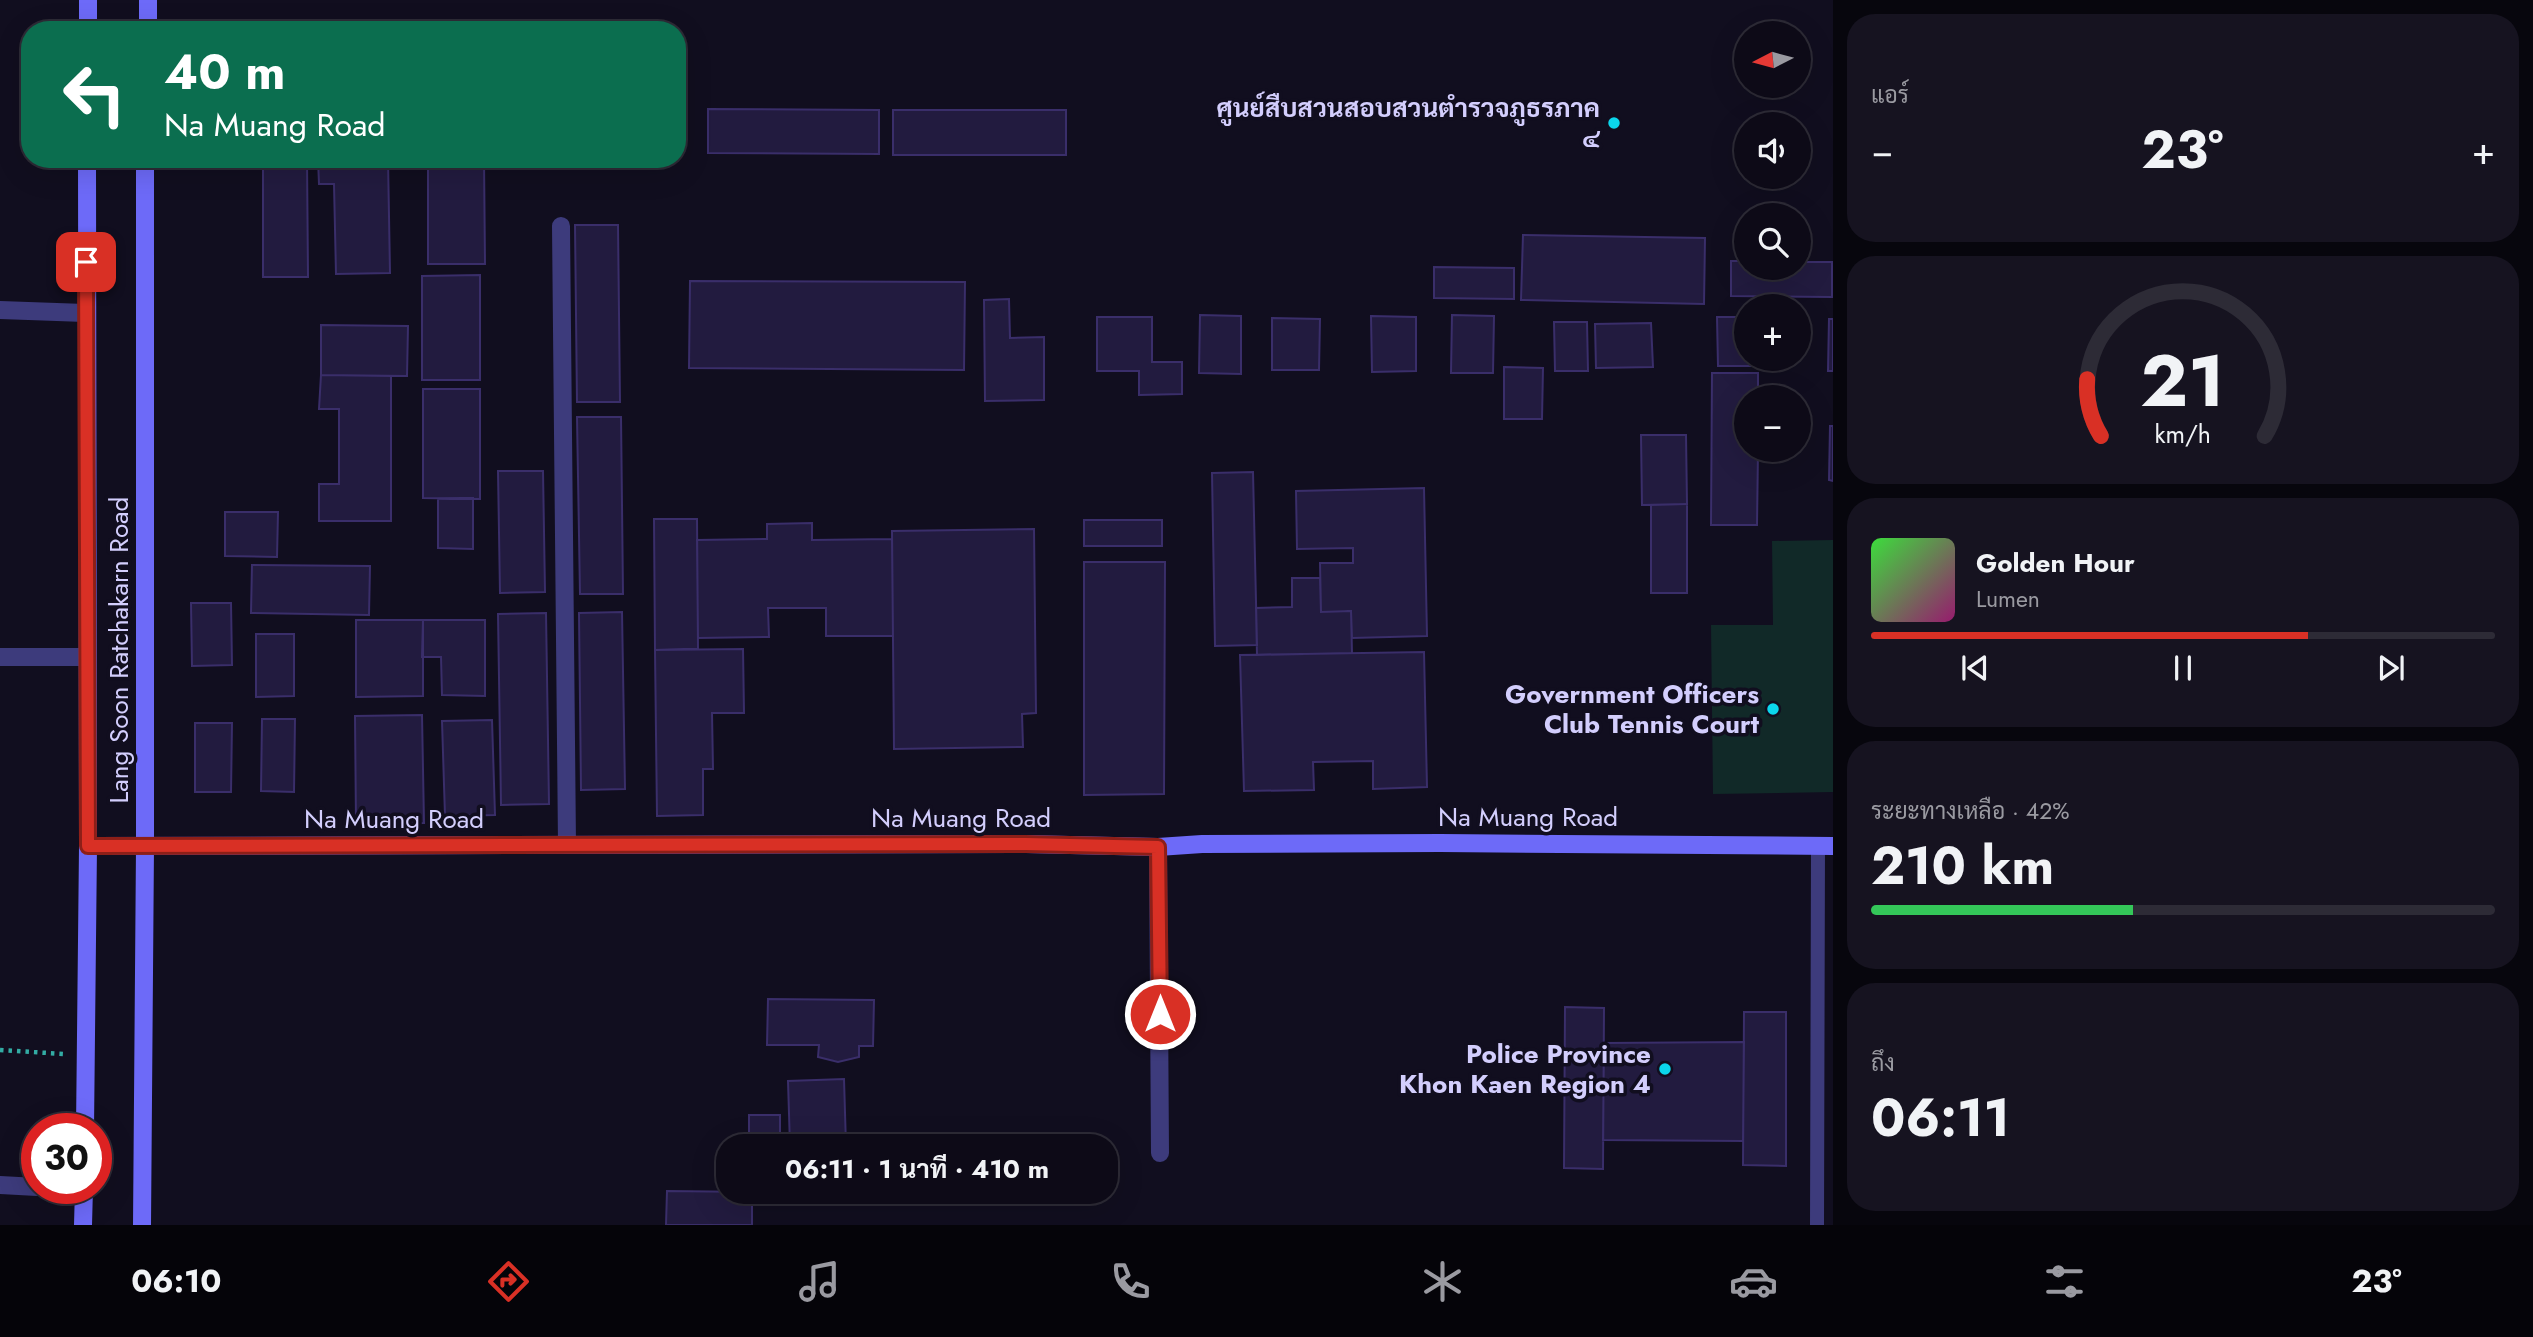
<!DOCTYPE html>
<html lang="th">
<meta charset="utf-8">
<style>
:root{--surface:#0d0a17;--page:#161320;--text:#f1f3f6;--muted:#9a9aa1;--line:#2d2b36;--accent:#d93025}
body{margin:0;font-family:Jost,Sarabun,sans-serif;background:var(--page);color:var(--text);height:100vh;display:flex;flex-direction:column;font-size:26px;white-space:nowrap}
*{box-sizing:border-box;margin:0}
p{font-size:23px;color:var(--muted)}
.icon{flex:none;width:38px;height:38px;fill:none;stroke:currentColor;stroke-width:2;stroke-linecap:round;stroke-linejoin:round}
.map{position:relative;flex:1;overflow:hidden}
.sheet{display:flex;flex-direction:column;gap:14px;padding:14px;background:#07060d;width:700px}
.sheet>*{flex:none}
.guide{position:absolute;left:21px;top:21px;width:665px;height:147px;border-radius:28px;box-shadow:0 7px 28px #0002,0 0 0 2px var(--line);background:#0b6e4f;color:#fff;overflow:hidden}
.needle{width:46px;rotate:264deg}
.fabs{position:absolute;left:1734px;top:21px;display:grid;gap:14px}
.fabs a{display:grid;place-items:center;width:77px;height:77px;border-radius:50%;background:var(--surface);box-shadow:0 7px 28px #0002,0 0 0 2px var(--line);font-size:35px}
.speed{position:absolute;left:21px;top:1113px;display:flex;gap:14px;font-size:35px;font-weight:700;text-align:center}
.speed>*{display:grid;place-content:center;width:91px;height:91px;border-radius:50%;background:var(--surface);box-shadow:0 7px 28px #0002,0 0 0 2px var(--line);line-height:1}
.speed .limit{border:10px solid #d22;background:#fff;color:#111}
.pin{position:absolute;display:grid;place-items:center;width:60px;height:60px;color:#fff;margin:-30px;border-radius:14px;box-shadow:0 4px 10px #0006}
.me{position:absolute;width:77px;margin:-38px;rotate:0deg;stroke-linejoin:round;filter:drop-shadow(0 0 5px #0008)}
.turn{display:flex;align-items:center;gap:24px;height:147px;padding:0 28px;font-size:32px}
.turn .icon{width:91px;height:91px;stroke-width:2.5}
.turn b{display:block;font-size:49px;line-height:60px}
.big{font-size:52px;font-weight:700;line-height:1.1}
.sheet .widget{flex:1;display:flex;flex-direction:column;justify-content:center;gap:10px;min-width:0;padding:0 24px;border-radius:28px;background:var(--page)}
.sheet .dial{align-items:center;gap:0}
.dial svg{height:182px;overflow:visible;fill:none;stroke:var(--line);stroke-width:7;stroke-linecap:round;text-anchor:middle}
.dial text{fill:var(--text);stroke:none}
.song{display:flex;align-items:center;gap:21px}
.cover{width:84px;height:84px;border-radius:10px;background:linear-gradient(135deg,hsl(120 70% 55%),hsl(320 70% 35%))}
.played{height:7px;border-radius:4px;background:linear-gradient(90deg,var(--accent) 70%,var(--line) 70%)}
.keys{display:flex;justify-content:space-around;direction:ltr}
.heat{display:flex;justify-content:space-between;align-items:center;font-size:38px;direction:ltr}
.charge{height:10px;border-radius:5px;background:linear-gradient(90deg,#34c759 42%,var(--line) 0)}
.trip{position:absolute;left:716px;top:1134px;width:402px;height:70px;border-radius:28px;background:var(--surface);box-shadow:0 7px 28px #0002,0 0 0 2px var(--line);font-weight:700;line-height:70px;text-align:center}
.tab-bar{display:flex;height:112px;justify-content:space-around;align-items:center;background:#050409;color:var(--muted)}
.tab-bar .icon{width:49px;height:49px}
.tab-bar .active{color:var(--accent)}
.tab-bar b{font-size:32px;color:var(--text)}
main{display:flex;flex:1;min-height:0}
.map>svg:first-child{display:block}
</style>
<main>
<div class="map">
<svg width="1833" height="1225" viewBox="0 0 1833 1225">
<rect width="100%" height="100%" fill="#110e1f"/>
<!-- green -->
<path fill="#112928" d="M1833,540v252l-120,2 -2,-169h62l-1,-84z"/>
<!-- building -->
<path fill="#221b3f" stroke="#3a2e6a" stroke-width="2" d="M708,109l171,1v44l-171,-1z
M893,110h173v45h-173z
M263,159h44l1,118h-45z
M318,159h70l2,114 -54,1 -2,-90h-15z
M428,159h56l1,105h-57z
M575,225h43l2,177h-43z
M1523,235l182,3 -1,66 -183,-4z
M1731,261h15v7h53v-6h33v35l-101,-1z
M1434,267l80,1v31l-80,-1z
M480,275v105h-58v-104z
M690,281l275,1 -1,88 -275,-2z
M1009,299l1,39 34,-1v63l-59,1 -1,-101z
M1200,315l41,1v58l-42,-1z
M1452,315l42,1 -1,57h-42z
M1371,316l45,1v54l-44,1z
M1097,317h55v45h30v32l-43,1v-24h-42z
M1717,317h29v42h28v7h-56z
M1272,318l48,1 -1,51h-47z
M1829,319h4v52h-5z
M1554,322h33l1,49h-33z
M1651,323l2,44 -57,1 -1,-44z
M321,325l87,1 -1,50 -86,-1z
M1504,367l39,1 -1,51h-38z
M1712,373h46v24h-12v53h12l-1,75h-46z
M321,375l70,1v145h-72v-37h20v-75h-20z
M423,389h57v110l-57,-1z
M577,417h44l2,177h-43z
M1830,426h3v55l-4,-1z
M1641,435h45l1,69 -45,1z
M498,471h45l2,121 -45,1z
M1253,472l4,173 -42,1 -3,-173z
M1424,488l3,148 -75,2 -1,-27 -30,1 -1,-49h33v-15l-56,1 -1,-58z
M473,498v51l-35,-1v-49z
M1687,504v89h-36v-88z
M225,512h53l-1,45 -52,-1z
M654,519h43l1,130 -43,1z
M1084,520h78v26h-78z
M812,523v17l80,-1 1,97h-67v-28h-58l1,29 -71,1 -1,-98 70,-1v-15z
M1034,529l2,184 -14,1 1,33 -129,2 -2,-218z
M1084,562h81l-1,232 -80,1z
M252,565l118,1 -1,49 -118,-2z
M1292,578h28l1,34 30,-1 1,42 -95,2 -1,-47 36,-1z
M191,603h40l1,62 -40,1z
M622,612l3,177 -44,1 -2,-177z
M546,613l3,191 -48,1 -3,-191z
M356,620h67v76l-67,1z
M423,620h62v76l-43,-1 -1,-38h-19z
M256,634h38v62l-38,1z
M743,649l1,64h-32l1,56h-10v46l-46,1 -2,-166z
M1424,652l3,135 -54,2v-28l-60,1 1,28 -70,1 -4,-136z
M422,715l2,108 -68,1 -1,-108z
M262,719h33l-1,73 -33,-1z
M492,720l3,95 -50,1 -3,-95z
M195,723h37l-1,69h-36z
M768,999l106,1 -1,46h-14v11l-21,5 -20,-5 1,-12h-52z
M1565,1007l39,1 -1,161 -39,-1z
M1744,1012h42v154l-43,-1z
M1744,1042l-1,99 -140,-1 1,-97z
M844,1079l2,67h-56l-2,-65z
M749,1115h31v31h-31z
M667,1191l85,1v33h-86z"/>
<g fill="none" stroke-linecap="round" stroke-linejoin="round">
<!-- path -->
<path stroke="#33aca4" stroke-width="4.5" stroke-dasharray="3.5 5" stroke-linecap="butt" d="M0,1050l64,4"/>
<!-- lane -->
<path stroke="#3d3b7c" stroke-width="14" d="M1817,1225l1,-380"/>
<!-- street -->
<path stroke="#3d3b7c" stroke-width="18" d="M561,226l6,619
M0,310l85,3
M0,657h87
M1158,847l2,306
M0,1185l37,2
M69,1188l15,1"/>
<!-- secondary -->
<path stroke="#6d6af8" stroke-width="18" d="M88,30v-30
M148,30v-30
M88,846l938,-2 132,3 44,-3 238,-1 393,3
M85,1129l3,-283 -1,-687
M83,1225l1,-37
M142,1225l3,-379v-687"/>
</g>
<g fill="none" stroke-linecap="round" stroke-linejoin="round">
<!-- route casing -->
<g stroke="#8d1f18" stroke-width="18">
<path id="route" d="M86,262l2,584 938,-2 132,3 2,167"/>
</g>
<!-- route -->
<use href="#route" stroke="#d93025" stroke-width="12"/>
</g>
<!-- markers -->
<g fill="#0bd6ec" stroke="#110e1f" stroke-width="2.5">
<circle cx="1614" cy="123" r="7"/>
<circle cx="1773" cy="709" r="7"/>
<circle cx="1665" cy="1069" r="7"/>
</g>
<g text-anchor="middle" dominant-baseline="central" stroke-width="7" stroke-linejoin="round" paint-order="stroke">
<!-- poi labels -->
<g font-size="26" font-weight="bold" fill="#d3cefd" stroke="#110e1f" text-anchor="end">
<text x="1600" y="108">ศูนย์สืบสวนสอบสวนตำรวจภูธรภาค<tspan x="1600" dy="30">๔</tspan></text>
<text x="1759" y="694">Government Officers<tspan x="1759" dy="30">Club Tennis Court</tspan></text>
<text x="1651" y="1054">Police Province<tspan x="1651" dy="30">Khon Kaen Region 4</tspan></text>
</g>
<!-- street labels -->
<g font-size="26" fill="#d3cefd" stroke="#110e1f">
<text transform="translate(119 650) rotate(-90)">Lang Soon Ratchakarn Road</text>
<text x="1528" y="817">Na Muang Road</text>
<text x="961" y="818">Na Muang Road</text>
<text x="394" y="819">Na Muang Road</text>
</g>
</g>
</svg>
<div class="fabs">
<a><svg class="needle" viewBox="-14 -14 28 28"><path d="M0-13l5 13h-10z" fill="#e53935"/><path d="M0 13l5-13h-10z" fill="#9a9aa1"/></svg></a>
<a><svg class="icon" aria-label="sound" viewBox="0 0 24 24"><path d="M4 9h4l5-4v14l-5-4H4zM17 9q2 3 0 6"/></svg></a>
<a><svg class="icon" aria-label="search" viewBox="0 0 24 24"><circle cx="10" cy="10" r="6"/><path d="M15 15l6 6"/></svg></a>
<a>+</a>
<a>−</a>
</div>
<div class="speed"><div class="limit">30</div></div>
<div class="pin" style="left:86px;top:262px;background:#d93025"><svg class="icon" aria-label="arrive" viewBox="0 0 24 24"><path d="M6 21V4h12l-3 4 3 4H6"/></svg></div>
<svg class="me" style="left:1160px;top:1014px" viewBox="-20 -20 40 40"><circle r="17" fill="#d93025" stroke="#fff" stroke-width="3"/><path d="M0-11L8 9 0 5-8 9z" fill="#fff"/></svg>
<div class="trip">06:11 · 1 นาที · 410 m</div>
<div class="guide">
<div class="turn"><svg class="icon" aria-label="left" viewBox="0 0 24 24"><path d="M17 20v-9H6M10 6l-5 5 5 5"/></svg><div><b>40 m</b>Na Muang Road</div></div>
</div>
</div>
<section class="sheet">
<div class="widget"><p>แอร์</p>
<div class="heat"><a>−</a><b class="big">23°</b><a>+</a></div>
</div>
<div class="widget dial"><svg viewBox="0 0 100 80">
<path d="M14 69A42 42 0 1 1 86 69"/>
<path d="M14 69A42 42 0 0 1 8 44" stroke="#d93025"/>
<text x="50" y="56" font-size="32" font-weight="700">21</text>
<text x="50" y="72" font-size="11">km/h</text>
</svg></div>
<div class="widget">
<div class="song"><i class="cover"></i><div><b>Golden Hour</b><p>Lumen</p></div></div>
<div class="played"></div>
<div class="keys"><svg class="icon" aria-label="previous" viewBox="0 0 24 24"><path d="M18 5L8 12l10 7zM5 5v14"/></svg><svg class="icon" aria-label="pause" viewBox="0 0 24 24"><path d="M8 5v14M16 5v14"/></svg><svg class="icon" aria-label="next" viewBox="0 0 24 24"><path d="M6 5l10 7-10 7zM19 5v14"/></svg></div>
</div>
<div class="widget"><p>ระยะทางเหลือ · 42%</p><b class="big">210 km</b><div class="charge"></div></div>
<div class="widget"><p>ถึง</p><b class="big">06:11</b></div>
</section>
</main>
<nav class="tab-bar">
<b>06:10</b>
<svg class="icon active" aria-label="directions" viewBox="0 0 24 24"><path d="M12 3l9 9-9 9-9-9zM9 14v-3h6M13 9l2 2-2 2"/></svg>
<svg class="icon" aria-label="music" viewBox="0 0 24 24"><path d="M9 18V5l10-2v13"/><circle cx="6" cy="18" r="3"/><circle cx="16" cy="16" r="3"/></svg>
<svg class="icon" aria-label="phone" viewBox="0 0 24 24"><path d="M5 4h4l2 5-3 2q2 4 5 5l2-3 5 2v4C11 20 4 13 5 4z"/></svg>
<svg class="icon" aria-label="climate" viewBox="0 0 24 24"><path d="M12 3v18M4 7l16 10M4 17L20 7"/></svg>
<svg class="icon" aria-label="car" viewBox="0 0 24 24"><path d="M5 17H2v-5l4-1 3-4h7l3 4 3 1v5h-3M9 17h6M6 11h13"/><circle cx="7" cy="17" r="2"/><circle cx="17" cy="17" r="2"/></svg>
<svg class="icon" aria-label="filters" viewBox="0 0 24 24"><path d="M4 7h16M4 17h16"/><circle cx="9" cy="7" r="2"/><circle cx="15" cy="17" r="2"/></svg>
<b>23°</b>
</nav>
